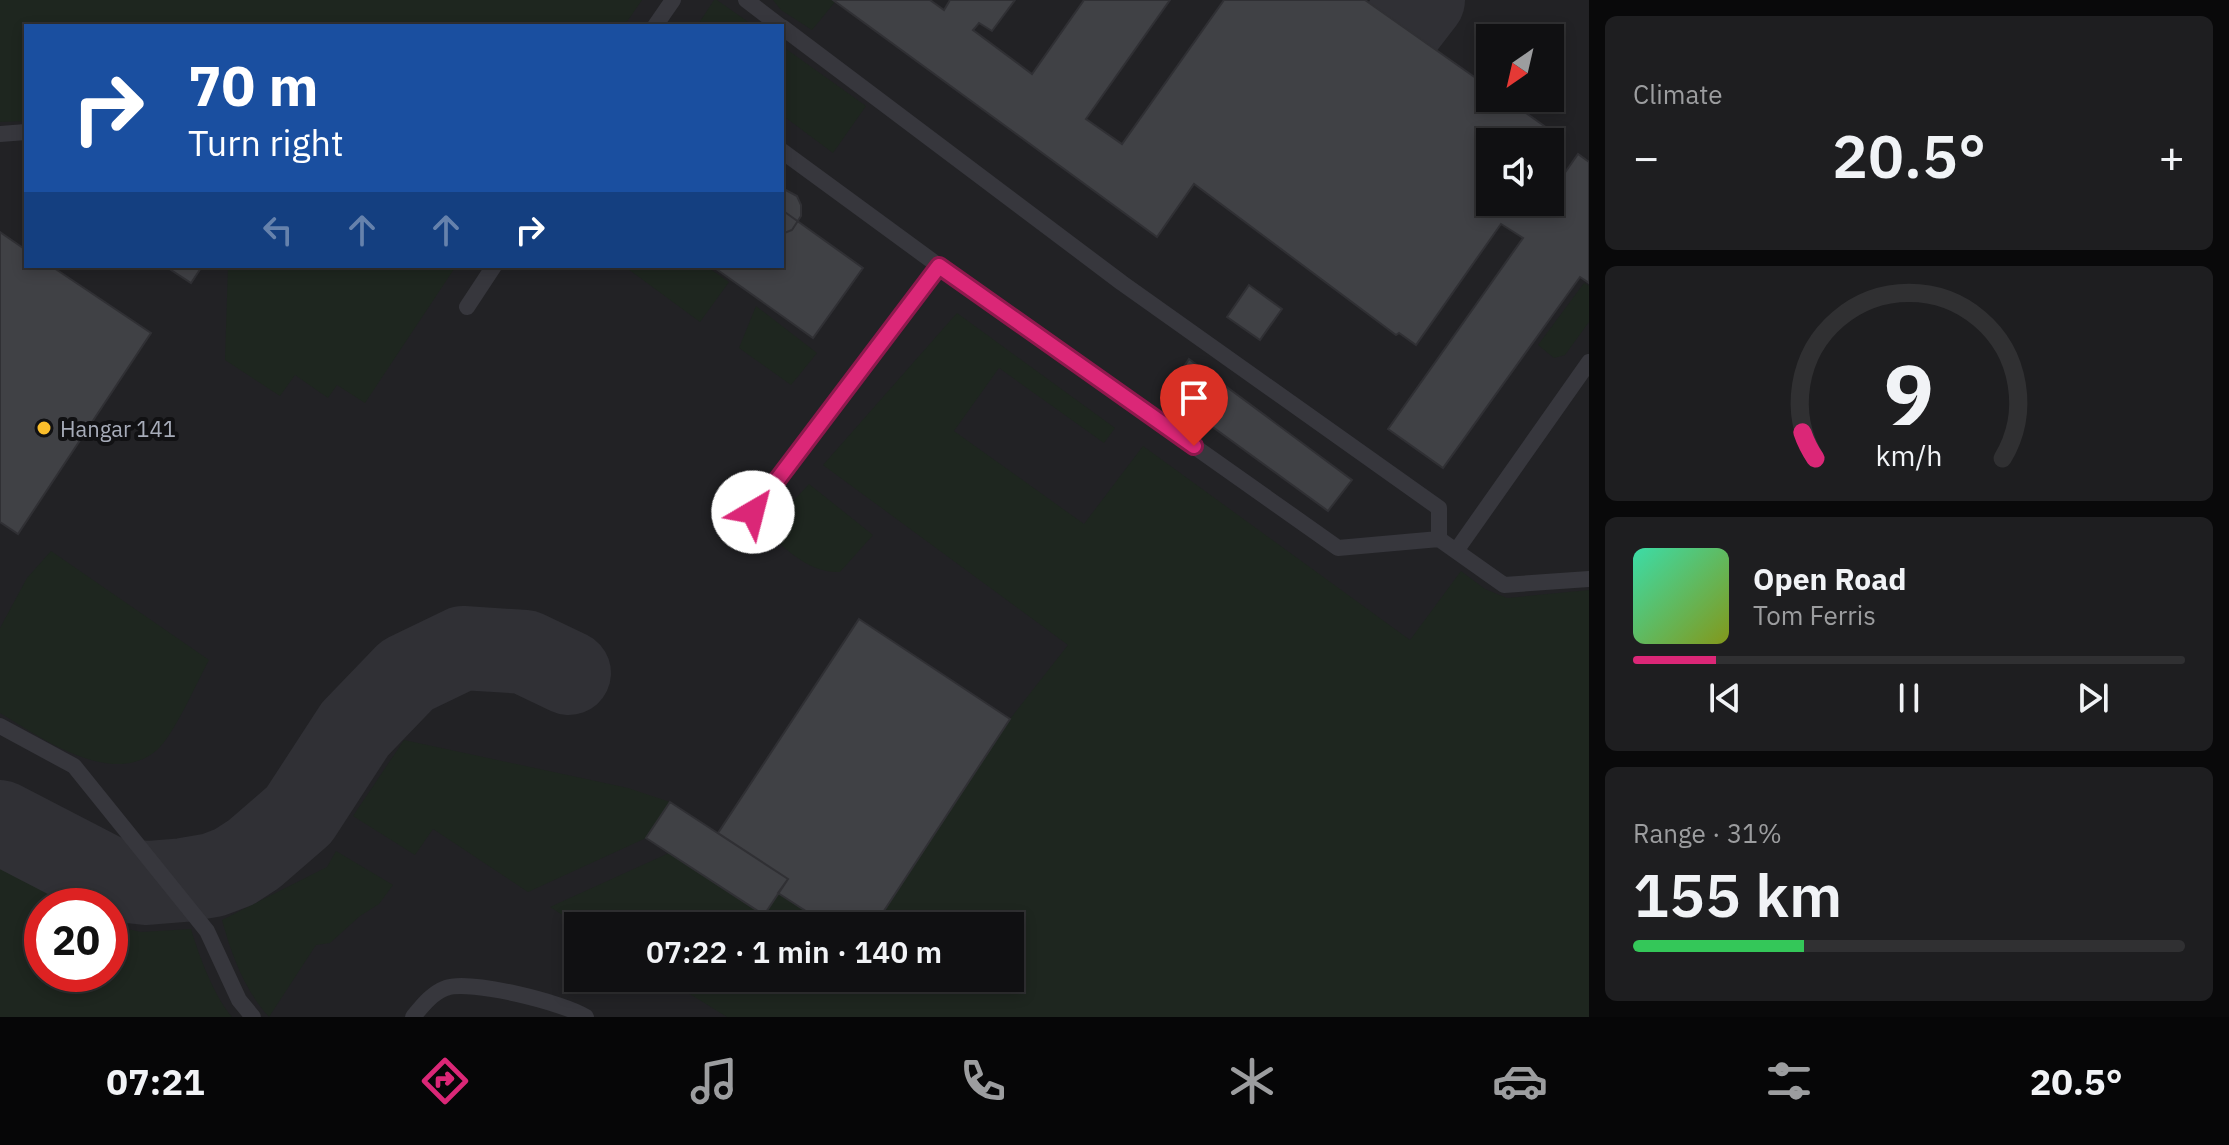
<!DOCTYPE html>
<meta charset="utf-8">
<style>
:root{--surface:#101012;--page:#1e1e20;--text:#f1f3f6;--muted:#9c9d9f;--line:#303032;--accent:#db2777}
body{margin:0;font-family:"IBM Plex Sans",sans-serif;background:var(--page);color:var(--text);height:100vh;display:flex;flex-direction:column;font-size:30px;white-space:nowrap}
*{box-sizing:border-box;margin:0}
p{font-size:26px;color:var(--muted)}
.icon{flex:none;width:44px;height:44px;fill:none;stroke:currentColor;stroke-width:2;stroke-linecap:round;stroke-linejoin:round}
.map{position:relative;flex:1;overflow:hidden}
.side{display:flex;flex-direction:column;gap:16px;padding:16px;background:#09090a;width:640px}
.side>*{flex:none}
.hud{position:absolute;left:24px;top:24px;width:760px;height:244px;border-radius:0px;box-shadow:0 4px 12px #0003,0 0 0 2px var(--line);background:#1a4fa0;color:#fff;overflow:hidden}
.needle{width:52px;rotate:214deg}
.buttons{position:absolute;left:1476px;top:24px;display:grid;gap:16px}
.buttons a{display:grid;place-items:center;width:88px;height:88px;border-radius:0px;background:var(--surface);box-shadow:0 4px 12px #0003,0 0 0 2px var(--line);font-size:40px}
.speed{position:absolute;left:24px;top:888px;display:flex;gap:16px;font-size:40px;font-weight:700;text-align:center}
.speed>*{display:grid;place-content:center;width:104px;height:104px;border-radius:50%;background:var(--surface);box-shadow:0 4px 12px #0003,0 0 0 2px var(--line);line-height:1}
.speed .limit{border:12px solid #d22;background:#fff;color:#111}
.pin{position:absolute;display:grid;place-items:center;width:68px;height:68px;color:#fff;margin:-82px -34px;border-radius:50% 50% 50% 0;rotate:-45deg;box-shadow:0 0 8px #0007}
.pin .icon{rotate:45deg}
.me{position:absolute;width:88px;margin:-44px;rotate:37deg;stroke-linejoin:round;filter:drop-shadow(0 0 6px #0008)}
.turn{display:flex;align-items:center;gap:28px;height:168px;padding:0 32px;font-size:36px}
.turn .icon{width:104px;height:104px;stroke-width:2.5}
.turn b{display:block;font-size:56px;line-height:68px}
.lanes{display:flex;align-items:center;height:76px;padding:0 32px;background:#0003;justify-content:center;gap:40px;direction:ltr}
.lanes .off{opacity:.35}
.big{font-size:60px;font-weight:600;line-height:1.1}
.side .card{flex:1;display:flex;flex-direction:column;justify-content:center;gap:12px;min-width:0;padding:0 28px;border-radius:12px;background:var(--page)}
.side .dial{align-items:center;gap:0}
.dial svg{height:208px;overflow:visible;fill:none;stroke:var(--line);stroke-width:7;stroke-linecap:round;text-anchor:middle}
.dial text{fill:var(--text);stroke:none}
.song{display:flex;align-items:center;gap:24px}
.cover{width:96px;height:96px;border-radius:12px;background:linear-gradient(135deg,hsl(160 70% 55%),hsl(70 70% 35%))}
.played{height:8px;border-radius:4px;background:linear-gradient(90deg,var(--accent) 15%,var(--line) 15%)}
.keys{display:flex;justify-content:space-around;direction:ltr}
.heat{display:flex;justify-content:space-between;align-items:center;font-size:44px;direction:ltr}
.charge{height:12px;border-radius:6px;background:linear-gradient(90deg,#34c759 31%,var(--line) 0)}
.trip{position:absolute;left:564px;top:912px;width:460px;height:80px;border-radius:0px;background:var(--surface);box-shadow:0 4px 12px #0003,0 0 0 2px var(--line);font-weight:600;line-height:80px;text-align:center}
.tabs{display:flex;height:128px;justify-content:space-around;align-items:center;background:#060607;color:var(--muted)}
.tabs .icon{width:56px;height:56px}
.tabs .active{color:var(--accent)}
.tabs b{font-size:36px;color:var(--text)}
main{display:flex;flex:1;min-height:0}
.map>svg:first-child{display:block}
</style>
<main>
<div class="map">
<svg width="1589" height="1017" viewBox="0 0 1589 1017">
<rect width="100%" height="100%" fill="#161618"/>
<!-- built -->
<path fill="#222225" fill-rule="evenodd" d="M0,0h1589v1017h-1589zM26,26h756v240h-756zM1490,38h60v60h-60zM1490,142h60v60h-60zM42,906h68v68h-68zM578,926h432v52h-432z"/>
<!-- green -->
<path fill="#1e261f" d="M0,0h642l-18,26h-598v95l-26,1z
M714,0h3l37,26h-57z
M773,0h60l2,2 -23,28 -31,-20z
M782,46l84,60 -33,47 -51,-38z
M228,266h228l-91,137 -28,-18 -9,13 -33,-23 -15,21 -55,-36z
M624,266h82l23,16 -29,40z
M1584,283l5,3v36l-24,33 -11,3 -16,-13z
M756,306l61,47 -26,32 -52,-37z
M957,313l158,115 -11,15 -105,-75 -45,63 130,93 59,-78 267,194 51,-69 24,18 22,9 82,-8v427h-862l-63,-39h346v-52h-136l136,-207 58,-74 -245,-180z
M809,484l64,51 -33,37c-29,1 -50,-19 -70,-37l6,-15z
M51,551l158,109c-12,22 -35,75 -52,90 -45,39 -117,-13 -157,-37v-85l27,-50z
M404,740l224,48 42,14 -24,36 -118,54 -95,-63 -18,26 -62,-39z
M336,851l57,34 -14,19 -19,12 -30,27 -14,2 -47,72c-25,-28 -37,-61 -47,-97l105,-53z
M669,853l95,62 14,-22 51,33h-249l-30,-19z
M0,865l76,41h-34v68h68v-49l31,7 50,-3c8,27 23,67 41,88h-232z"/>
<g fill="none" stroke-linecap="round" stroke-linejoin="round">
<!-- taxiway -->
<path stroke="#303035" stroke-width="84" d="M1403,26l20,-26
M0,822l110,57 37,4 37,-3 29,-5 21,-8 20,-13 45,-39 56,-86 52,-54 56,-27 62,4 44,21"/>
</g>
<!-- building -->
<path fill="#404145" stroke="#303034" stroke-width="2" d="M833,0h97l14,10 6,-10h65l-23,31 -13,-8 -6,7 59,44 52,-74h86l-84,119 36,25 102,-144h141l125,88v10h15l42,30 -10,14h-47v60h35l13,9 6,-9h6v-8l28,-40 11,8v121l-9,-6 -137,191 -55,-39 135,-191 -22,-14 -85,121 -17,-12 -3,2 -202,-151 -37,53z
M782,188l15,8 4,9v11l-9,14 -10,4z
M782,210l81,58 -50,70 -101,-72h70z
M0,232l26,18v16h25l100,67 -133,201 -18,-12z
M165,266h32l4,2 -10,15z
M1249,285l33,24 -22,31 -33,-23z
M1189,359l163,121 -24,31 -162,-118z
M859,619l151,100 -136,207h-45l-51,-33 10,-14 -70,-46z
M670,802l118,77 -24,36 -118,-77z"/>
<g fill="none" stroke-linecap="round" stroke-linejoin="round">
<!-- lane -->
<path stroke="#37373d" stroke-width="16" d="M746,0l34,26
M655,26l18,-26
M782,27l340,256 317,225v31
M0,134l26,-2
M782,151l157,115 399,282 101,-9 65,46 85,-6
M467,307l27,-41
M753,512l186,-246
M1456,551l133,-189
M0,726l74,40 133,165 32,69 14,17
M413,1017c9,-11 19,-24 33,-29 23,-9 119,15 140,29"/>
</g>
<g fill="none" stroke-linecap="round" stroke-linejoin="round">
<!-- route casing -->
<g stroke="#8e194d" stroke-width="20">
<path id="route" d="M753,512l186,-246 255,180"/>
</g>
<!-- route -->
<use href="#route" stroke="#db2777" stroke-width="14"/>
</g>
<!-- markers -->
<circle fill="#fbbe2b" stroke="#111113" stroke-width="3" cx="44" cy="428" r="8"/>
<g text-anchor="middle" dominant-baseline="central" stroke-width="8" stroke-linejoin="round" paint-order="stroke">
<!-- poi labels -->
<g font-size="22" fill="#a7acb9" stroke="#111113" text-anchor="start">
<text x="60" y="428">Hangar 141</text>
</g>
</g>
</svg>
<div class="buttons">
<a><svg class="needle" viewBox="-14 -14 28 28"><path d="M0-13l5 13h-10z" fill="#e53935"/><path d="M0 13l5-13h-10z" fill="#9c9d9f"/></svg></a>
<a><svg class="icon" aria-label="sound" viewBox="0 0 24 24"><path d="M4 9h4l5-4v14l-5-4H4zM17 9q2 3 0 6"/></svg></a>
</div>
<div class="speed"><div class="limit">20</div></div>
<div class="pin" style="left:1194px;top:446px;background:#d93025"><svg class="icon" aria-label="arrive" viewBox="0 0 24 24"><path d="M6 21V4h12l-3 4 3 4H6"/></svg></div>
<svg class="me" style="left:753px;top:512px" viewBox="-20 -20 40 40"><circle r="19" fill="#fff"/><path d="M0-13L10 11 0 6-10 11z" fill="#db2777"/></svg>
<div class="trip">07:22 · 1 min · 140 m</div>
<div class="hud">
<div class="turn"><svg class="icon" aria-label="right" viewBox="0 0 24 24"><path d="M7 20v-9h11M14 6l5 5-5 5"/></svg><div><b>70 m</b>Turn right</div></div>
<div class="lanes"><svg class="icon off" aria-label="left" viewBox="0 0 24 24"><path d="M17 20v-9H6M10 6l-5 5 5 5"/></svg><svg class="icon off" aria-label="ahead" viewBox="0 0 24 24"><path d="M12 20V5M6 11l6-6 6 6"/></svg><svg class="icon off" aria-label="ahead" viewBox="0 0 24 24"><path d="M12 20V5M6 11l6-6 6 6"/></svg><svg class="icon" aria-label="right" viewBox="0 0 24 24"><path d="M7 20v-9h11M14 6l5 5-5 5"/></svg></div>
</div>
</div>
<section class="side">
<div class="card"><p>Climate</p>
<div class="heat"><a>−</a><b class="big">20.5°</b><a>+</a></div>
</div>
<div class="card dial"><svg viewBox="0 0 100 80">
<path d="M14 69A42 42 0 1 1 86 69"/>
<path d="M14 69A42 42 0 0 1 9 59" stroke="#db2777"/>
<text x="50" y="56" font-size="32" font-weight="700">9</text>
<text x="50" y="72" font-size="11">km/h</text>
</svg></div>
<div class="card">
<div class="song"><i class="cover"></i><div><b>Open Road</b><p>Tom Ferris</p></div></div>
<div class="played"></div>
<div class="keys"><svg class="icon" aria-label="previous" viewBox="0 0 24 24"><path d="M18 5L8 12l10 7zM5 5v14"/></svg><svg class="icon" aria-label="pause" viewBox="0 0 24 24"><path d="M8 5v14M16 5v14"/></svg><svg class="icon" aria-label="next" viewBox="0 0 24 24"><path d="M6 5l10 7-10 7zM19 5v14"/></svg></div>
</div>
<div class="card"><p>Range · 31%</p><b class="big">155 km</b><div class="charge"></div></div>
</section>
</main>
<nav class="tabs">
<b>07:21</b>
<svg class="icon active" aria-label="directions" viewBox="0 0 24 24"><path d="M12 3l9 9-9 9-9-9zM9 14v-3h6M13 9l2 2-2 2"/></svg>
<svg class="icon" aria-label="music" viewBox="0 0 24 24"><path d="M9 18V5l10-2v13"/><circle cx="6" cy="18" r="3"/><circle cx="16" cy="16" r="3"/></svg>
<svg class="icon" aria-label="phone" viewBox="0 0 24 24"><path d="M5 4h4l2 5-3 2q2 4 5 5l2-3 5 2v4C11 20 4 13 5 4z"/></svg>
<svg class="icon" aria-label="climate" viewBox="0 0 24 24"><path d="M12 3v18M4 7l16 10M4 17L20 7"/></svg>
<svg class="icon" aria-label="car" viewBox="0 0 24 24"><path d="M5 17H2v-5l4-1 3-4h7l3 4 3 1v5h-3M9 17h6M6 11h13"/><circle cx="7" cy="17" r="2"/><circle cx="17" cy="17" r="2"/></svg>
<svg class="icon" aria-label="filters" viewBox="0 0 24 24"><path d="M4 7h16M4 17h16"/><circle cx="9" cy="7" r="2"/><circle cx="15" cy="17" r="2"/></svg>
<b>20.5°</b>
</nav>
